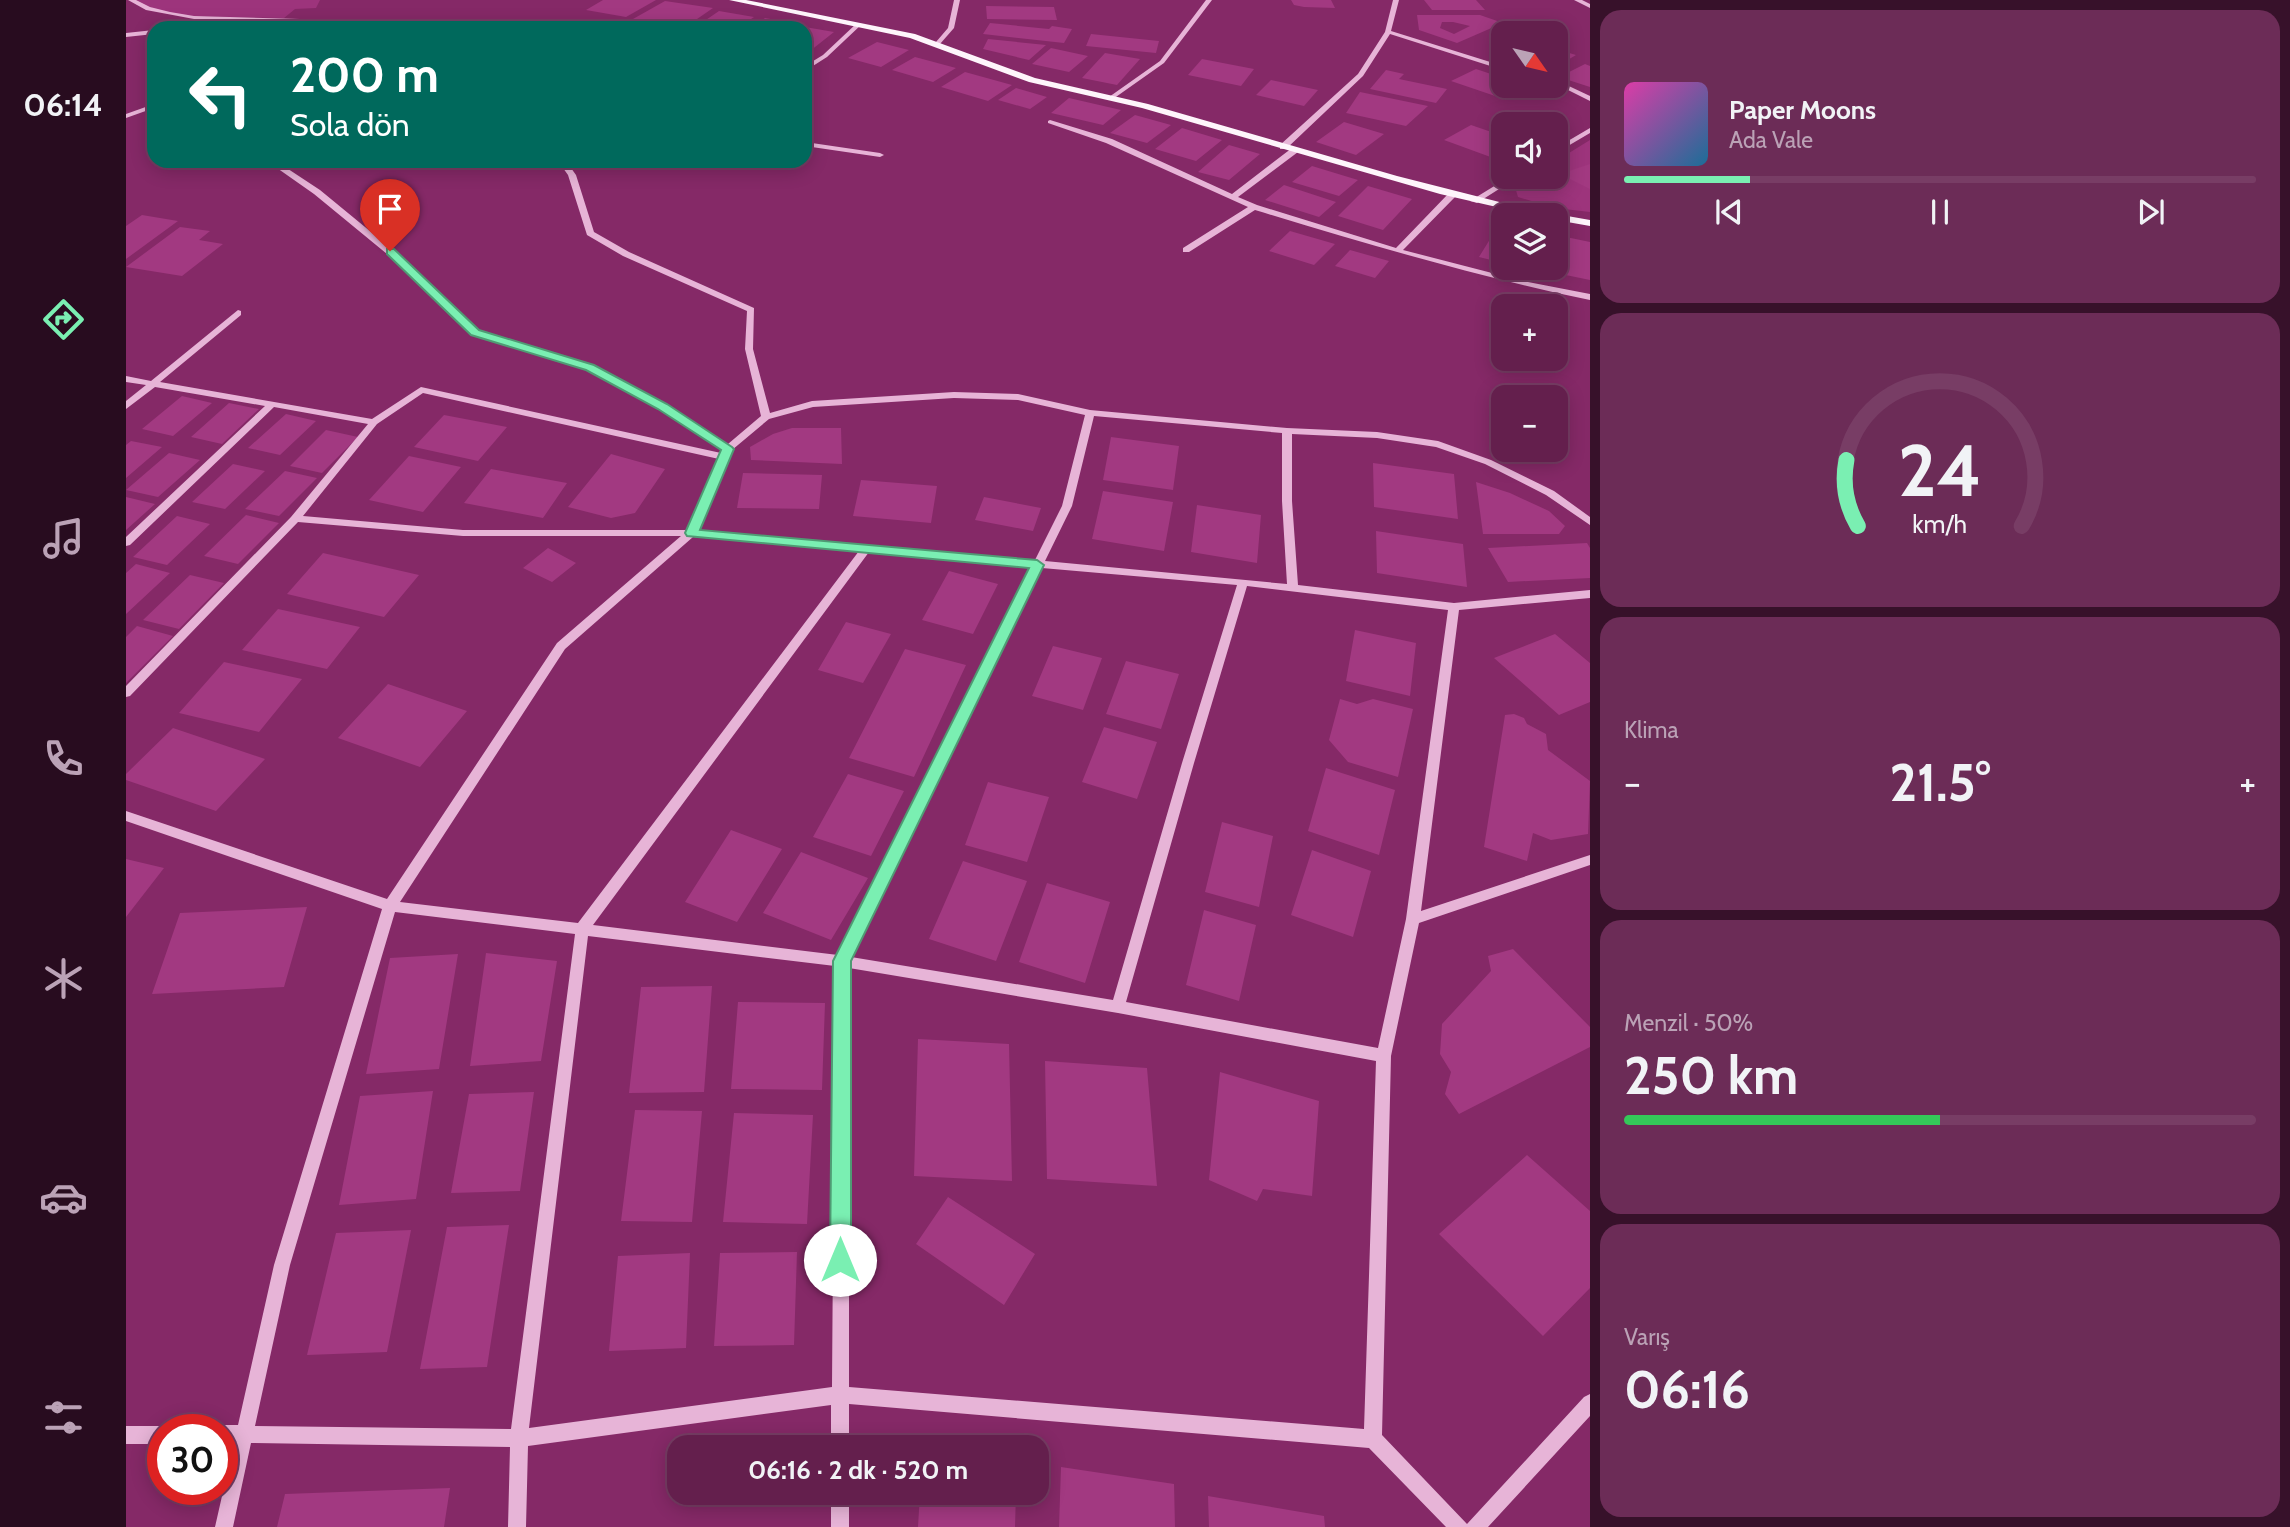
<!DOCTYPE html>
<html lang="tr">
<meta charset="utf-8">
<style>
:root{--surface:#641f4d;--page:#6c2c57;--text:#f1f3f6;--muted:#bba2b6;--line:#783d65;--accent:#7aefb2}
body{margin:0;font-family:Cabin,sans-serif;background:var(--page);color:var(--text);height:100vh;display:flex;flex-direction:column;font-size:26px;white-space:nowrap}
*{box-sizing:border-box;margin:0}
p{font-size:23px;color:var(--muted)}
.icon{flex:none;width:38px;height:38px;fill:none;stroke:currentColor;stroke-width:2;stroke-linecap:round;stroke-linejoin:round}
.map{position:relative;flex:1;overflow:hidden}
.drawer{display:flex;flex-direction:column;gap:10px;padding:10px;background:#37112a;width:700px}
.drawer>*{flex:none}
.top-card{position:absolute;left:21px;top:21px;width:665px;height:147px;border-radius:21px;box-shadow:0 4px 18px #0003,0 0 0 2px var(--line);background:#00695c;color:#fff;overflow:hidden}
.needle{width:46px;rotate:124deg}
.controls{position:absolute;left:1365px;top:21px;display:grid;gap:14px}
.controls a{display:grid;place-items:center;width:77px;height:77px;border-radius:14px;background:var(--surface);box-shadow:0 4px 18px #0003,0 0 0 2px var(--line);font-size:35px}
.speed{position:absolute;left:21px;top:1414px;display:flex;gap:14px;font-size:35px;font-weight:700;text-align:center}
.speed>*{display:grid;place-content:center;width:91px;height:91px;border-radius:50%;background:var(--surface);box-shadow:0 4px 18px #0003,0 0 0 2px var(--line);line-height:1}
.speed .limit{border:10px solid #d22;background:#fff;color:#111}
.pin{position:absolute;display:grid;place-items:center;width:60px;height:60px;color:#fff;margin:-72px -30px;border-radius:50% 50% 50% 0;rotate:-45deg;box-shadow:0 0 7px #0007}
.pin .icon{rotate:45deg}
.me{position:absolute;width:77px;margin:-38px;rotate:0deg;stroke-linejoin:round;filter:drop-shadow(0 0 5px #0008)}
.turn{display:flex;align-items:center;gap:24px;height:147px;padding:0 28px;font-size:32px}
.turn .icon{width:91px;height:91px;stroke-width:2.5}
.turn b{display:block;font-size:49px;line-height:60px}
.big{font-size:52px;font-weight:700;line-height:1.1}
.drawer .widget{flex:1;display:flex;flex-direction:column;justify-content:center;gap:10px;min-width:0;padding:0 24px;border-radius:21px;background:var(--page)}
.drawer .dial{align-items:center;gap:0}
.dial svg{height:182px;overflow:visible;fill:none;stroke:var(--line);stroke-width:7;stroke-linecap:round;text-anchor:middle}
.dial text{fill:var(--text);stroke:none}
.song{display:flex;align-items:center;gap:21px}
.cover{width:84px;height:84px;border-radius:10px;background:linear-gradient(135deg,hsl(320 70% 55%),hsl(200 70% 35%))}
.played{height:7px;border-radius:4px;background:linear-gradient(90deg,var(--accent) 20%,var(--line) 20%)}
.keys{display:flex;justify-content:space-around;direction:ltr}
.heat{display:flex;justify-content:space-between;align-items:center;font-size:38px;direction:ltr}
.charge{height:10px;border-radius:5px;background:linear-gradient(90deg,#34c759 50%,var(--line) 0)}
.trip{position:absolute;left:541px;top:1435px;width:382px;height:70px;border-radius:21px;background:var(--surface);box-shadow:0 4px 18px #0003,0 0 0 2px var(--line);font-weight:700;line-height:70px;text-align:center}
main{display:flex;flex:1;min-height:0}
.dock{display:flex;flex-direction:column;width:126px;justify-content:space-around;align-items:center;background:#280c1f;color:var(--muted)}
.dock .icon{width:49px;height:49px}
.dock .active{color:var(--accent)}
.dock b{font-size:32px;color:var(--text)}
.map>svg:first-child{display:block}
</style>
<main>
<nav class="dock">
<b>06:14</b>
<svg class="icon active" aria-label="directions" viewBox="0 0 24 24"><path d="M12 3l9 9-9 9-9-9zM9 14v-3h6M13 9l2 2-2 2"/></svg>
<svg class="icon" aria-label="music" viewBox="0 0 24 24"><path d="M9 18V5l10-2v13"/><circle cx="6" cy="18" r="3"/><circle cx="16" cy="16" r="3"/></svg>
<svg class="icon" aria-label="phone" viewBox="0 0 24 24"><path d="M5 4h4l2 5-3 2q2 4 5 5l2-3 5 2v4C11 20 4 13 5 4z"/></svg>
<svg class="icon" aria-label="climate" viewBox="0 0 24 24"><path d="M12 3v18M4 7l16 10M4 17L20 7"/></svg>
<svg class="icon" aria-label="car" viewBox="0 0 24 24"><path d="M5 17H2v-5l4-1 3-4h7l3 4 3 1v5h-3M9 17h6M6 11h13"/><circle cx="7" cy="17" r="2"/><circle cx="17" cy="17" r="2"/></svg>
<svg class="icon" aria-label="filters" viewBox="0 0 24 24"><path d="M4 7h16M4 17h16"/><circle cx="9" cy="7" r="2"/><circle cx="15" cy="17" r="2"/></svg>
</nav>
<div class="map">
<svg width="1464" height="1527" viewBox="0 0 1464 1527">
<rect width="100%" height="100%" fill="#852967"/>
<!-- green -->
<path fill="#9d347c" d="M5,0h189l-4,8 -21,1 -11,9 -96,-2 -22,-3z
M1464,140v72l-35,-4 -37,-11 -3,-10 16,-10h25v-16z"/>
<!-- building -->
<path fill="#a23981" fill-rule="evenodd" d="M477,0h53l-30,17 -40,-7z
M1165,0h40l4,8 -31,-1 -10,-2z
M1298,0h52l9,10h-53z
M539,1l48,7 -29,20 -51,-9z
M860,6l68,1 3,13 -70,-1z
M593,11l35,6 -16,11 -41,-2z
M1291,15h63l23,8 -46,20 -38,-13zM1316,22h11l17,4 -16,8 -14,-6z
M639,18l28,5 -6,5h-35z
M864,23l59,6 3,-3 20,3 -8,14 -81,-9z
M679,27l29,5 -24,19 -5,-1z
M965,34l68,7 -3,12 -70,-7z
M862,39l58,6 -17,15 -46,-11z
M751,42l32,8 -28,17 -33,-9z
M925,48l37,8 -19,16 -37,-8z
M1430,49l20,6 -20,12z
M979,53l35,6 -23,26 -35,-7z
M789,57l41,11 -23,14 -41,-12z
M1076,59l52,10 -13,17 -53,-11z
M1459,64l5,2v21l-31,-10z
M1350,69l27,9v8h21l-23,12 -50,-17z
M1260,70l18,4 -5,5 48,10 -11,14 -66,-14z
M839,72l47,13 -24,16 -47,-14z
M1145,80l47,10 -14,16 -48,-11z
M890,88l31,9 -17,12 -32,-9z
M1234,92l68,14 -22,20 -60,-13z
M943,98l52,12 -18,15 -52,-12z
M1009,115l36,10 -24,18 -37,-10z
M1218,122l40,12 -28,21 -40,-13z
M1345,125l32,11v19l-7,4 -52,-19z
M1056,128l40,12 -26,21 -41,-12z
M1103,145l31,9 -31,26 -31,-8z
M1464,164v25l-30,-15z
M1186,166l46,14 -19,16 -47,-14z
M1158,185l52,17 -17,15 -54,-17z
M1242,186l44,13 -29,31 -45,-14z
M16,215l36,6 -52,38v-33z
M1374,223h3v40l-24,-6z
M54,227l30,4 -11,9 24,4 -41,32 -56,-9z
M1164,231l45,13 -21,21 -45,-14z
M1440,237l24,5v38l-34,-7z
M1224,250l39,11 -14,17 -40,-12z
M56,396l30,7 -39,33 -31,-7z
M103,403l30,6 -37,35 -31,-7z
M160,414l30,7 -36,34 -32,-7z
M318,415l63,12 -29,34 -64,-14z
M666,428h49l1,36 -91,-4 -1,-13 23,-13z
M200,430l32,7 -36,36 -32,-7z
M985,437l68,9 -6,44 -70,-10z
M5,441l31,6 -36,31v-33z
M43,453l31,7 -42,37 -32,-7z
M485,454l54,15 -30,44 -24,5 -43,-11z
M283,456l52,11 -38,45 -54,-12z
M1247,463l81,11 4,45 -84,-12z
M107,464l32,7 -40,38 -33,-7z
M365,469l76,14 -24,35 -79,-15z
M159,471l32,7 -38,38 -34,-7z
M617,473l79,2 -3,34 -82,-1z
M735,480l76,6 -6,37 -78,-7z
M1350,482l34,11 39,18 16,15 -6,8h-76z
M977,491l70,11 -9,49 -72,-12z
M0,497l29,7 -29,26z
M858,497l57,11 -8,23 -58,-11z
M1071,505l64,10 -4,48 -66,-11z
M120,515l33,8 -41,41 -34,-8z
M51,516l33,8 -43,41 -34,-8z
M1250,531l87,13 4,43 -90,-14z
M1461,543l3,5v30l-82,4 -20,-34z
M422,548l28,15 -24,19 -29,-14z
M197,553l96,22 -35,42 -97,-23z
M10,564l34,9 -44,41v-41z
M823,571l49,13 -25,50 -51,-14z
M64,575l34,8 -45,46 -36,-9z
M152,609l82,18 -33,42 -85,-19z
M720,622l45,12 -28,49 -45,-13z
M11,626l36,10 -47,47v-46z
M1229,630l61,13 -6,53 -64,-15z
M1429,634l35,29v39l-31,13 -65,-57z
M927,646l49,12 -19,52 -51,-14z
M779,649l61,16 -52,112 -65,-19z
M1000,661l53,13 -18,55 -55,-15z
M98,662l78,17 -43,53 -80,-19z
M262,684l79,27 -47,56 -82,-29z
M1214,699l17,5 16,-5 40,10 -15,68 -50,-15 -19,-22z
M1388,714l10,4 3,6 19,10 2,16 42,31 -2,53 -37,6 -18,-7 -6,28 -43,-14 21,-132z
M978,727l53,15 -20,57 -55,-17z
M47,728l92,31 -49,52 -90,-31v-6z
M1200,768l69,22 -16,65 -71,-24z
M722,774l56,17 -33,65 -58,-19z
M862,782l61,15 -22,65 -62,-17z
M1096,822l51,14 -14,71 -54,-15z
M605,830l51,19 -45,73 -52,-20z
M1186,850l59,21 -18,66 -62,-22z
M675,852l67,26 -37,62 -68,-27z
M0,859l38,9 -38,49z
M837,861l64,20 -31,80 -67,-22z
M921,883l63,19 -25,81 -66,-21z
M181,907l-23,80 -132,7 28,-81z
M1078,910l52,15 -17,76 -53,-16z
M1387,949l77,78v20l-131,67 -14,-20 6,-22 -11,-18 2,-30 49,-53 -3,-15z
M360,953l71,8 -16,100 -71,5z
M332,954l-19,115 -73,5 24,-116z
M586,986l-8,106 -75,1 12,-106z
M612,1002l87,1 -3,87 -91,-1z
M792,1039l91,5 3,137 -98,-5z
M919,1061l102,7 10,118 -110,-7z
M1094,1072l99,29 -7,95 -49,-7 -6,12 -48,-21z
M307,1091l-17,108 -77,6 21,-109z
M408,1092l-14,99 -69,2 18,-99z
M509,1110l67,1 -10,111 -71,-1z
M608,1113l79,2 -6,109 -84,-2z
M1401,1155l63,56v77l-47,48 -104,-102z
M822,1197l87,57 -31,51 -88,-61z
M383,1225l-22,142 -67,2 27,-142z
M285,1230l-24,122 -80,3 29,-122z
M671,1252l-3,93 -80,1 6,-93z
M564,1253l-4,95 -77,3 9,-95z
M935,1467l113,17 1,43h-116z
M324,1488l-6,39h-167l8,-33z
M794,1493h96l-1,34h-97z
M1082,1496l116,20 1,11h-116z"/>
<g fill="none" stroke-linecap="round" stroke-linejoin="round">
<!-- minor -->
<path fill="#e7b4d7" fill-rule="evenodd" d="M2,0h8l14,7 20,5 24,4 142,4 18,3 15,5 -51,-5 -124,-4 -48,-9z
M828,0h6l-6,28 -14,16h-4v-2l12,-14z
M1080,0h6l-48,63 -51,36h-4v-2l51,-36z
M1267,0h6l-8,31 112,35v4l-113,-36 -27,42 -77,73h-6v-4l78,-71 27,-42z
M1448,0h8l8,4v4z
M93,23l-2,3 -38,2 3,-2z
M731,23l5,1 -35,33 -22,14v-5l18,-11z
M28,30v4l-28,3v-4z
M1430,80l34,16v5l-34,-17z
M28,104v4l-28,10v-4z
M924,120l62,19 120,55 60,-46h6v4l-60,45 19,8 139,43 53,-55h6v4l-52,53 120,31 67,13v6c-114,-24 -224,-56 -335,-90l-66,42h-6v-4l65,-41 -142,-64 -58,-20v-2z
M1464,128v5l-34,20v-5z
M679,142l75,11 4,2 -4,2 -75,-11z
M141,161h9l44,29 73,60 85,80 115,35 72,40 63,39 33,-28 -16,-67 2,-38 -124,-55 -36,-21 -19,-60 -10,-14h8l10,14 18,57 35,20 125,56 -1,41 17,64 42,-12 142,-9 64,2 72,16 197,18 90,4 61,9 53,19 63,31 36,26v8l-44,-30 -61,-31 -49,-17 -59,-9 -85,-4v67l6,84 156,18 136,-13v8l-131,12 -38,301 169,-56v10l-171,58 -28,133 -9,379 85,89 117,-127 6,-3v22l-102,111h-42l-77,-79 -520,-44v43h-18v-42l-303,41 -2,81h-18l2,-80 -259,-4 -18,84h-18l19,-84h-12v-13h-7l7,-5h16l36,-160 108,-356 -256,-88v-10l261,88 170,-256 124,-107h-218l-165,-14 -168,174 -4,1v-11l165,-169 77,-93 -94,-17 -144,138 -4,1v-9l139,-131 -110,-19 -29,22v-8l20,-16 -20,-3v-6l25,5 87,-71 3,1v4l-81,67 212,37 49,-32 300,66 2,-3 -64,-41 -72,-40 -115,-35 -85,-80 -73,-60zM297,393l296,66 -32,71h-224l-160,-14 74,-92zM828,398l64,2 67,15 -23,91 -27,54 -338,-30 35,-80 37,-31 44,-12zM968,416l188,17v68l5,83 -242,-23 27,-55zM567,537l166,14 -281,372 -178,-21 165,-253zM743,552l163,15 -194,388 -245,-30zM916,568l195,17 -55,178 -69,237 -262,-43zM1121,586l201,24 -42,309 -28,129 -252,-46 68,-239zM269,912l180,22 -64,495 -256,-3 35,-161zM462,936l247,30 -3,421 -303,41zM723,968l269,45 258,48 -12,368 -515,-42z
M1383,177h9l-41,26 -7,-2z
M0,1426h37l7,4h-7v14h-37z
M705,1493h18v34h-18z"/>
<!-- major -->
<path fill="#fef5fb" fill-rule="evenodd" d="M603,0h17l169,34 120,44 113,26 249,72 154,39h-20l-91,-21 -298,-86 -113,-26 -119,-44z
M1430,214l34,6v6l-34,-6v-5h-4z"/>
</g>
<!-- route -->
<path fill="#7aefb2" stroke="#4f9b74" stroke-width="2" d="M261,249h7l85,81 115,35 73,39 65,43 2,2 -34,81 337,30 7,5 -193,396v299l-3,7 -8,3 -7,-3 -3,-7 3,-299 196,-393 -342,-32 -2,-3 36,-83 -63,-41 -72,-39 -115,-35 -84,-81z"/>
</svg>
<div class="controls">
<a><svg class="needle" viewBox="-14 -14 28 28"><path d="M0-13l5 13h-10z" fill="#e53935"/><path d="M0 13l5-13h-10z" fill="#bba2b6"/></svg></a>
<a><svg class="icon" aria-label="sound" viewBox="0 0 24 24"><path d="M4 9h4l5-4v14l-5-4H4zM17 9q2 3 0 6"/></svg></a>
<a><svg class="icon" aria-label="layers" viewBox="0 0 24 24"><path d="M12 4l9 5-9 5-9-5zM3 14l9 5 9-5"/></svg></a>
<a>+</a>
<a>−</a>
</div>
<div class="speed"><div class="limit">30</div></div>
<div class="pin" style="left:264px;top:251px;background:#d93025"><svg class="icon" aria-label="arrive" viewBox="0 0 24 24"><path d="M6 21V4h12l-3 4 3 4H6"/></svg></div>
<svg class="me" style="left:714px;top:1260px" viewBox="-20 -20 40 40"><circle r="19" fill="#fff"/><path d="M0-13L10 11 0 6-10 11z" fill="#7aefb2"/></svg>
<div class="trip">06:16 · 2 dk · 520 m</div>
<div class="top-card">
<div class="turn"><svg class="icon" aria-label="left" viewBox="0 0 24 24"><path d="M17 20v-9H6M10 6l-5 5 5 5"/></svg><div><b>200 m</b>Sola dön</div></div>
</div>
</div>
<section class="drawer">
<div class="widget">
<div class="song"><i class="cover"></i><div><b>Paper Moons</b><p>Ada Vale</p></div></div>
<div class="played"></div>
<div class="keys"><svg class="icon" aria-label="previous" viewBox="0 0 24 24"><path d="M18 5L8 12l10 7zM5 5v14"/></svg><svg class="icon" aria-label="pause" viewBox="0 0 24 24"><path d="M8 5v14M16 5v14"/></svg><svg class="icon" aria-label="next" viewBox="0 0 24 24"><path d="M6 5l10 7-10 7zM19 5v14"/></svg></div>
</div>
<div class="widget dial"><svg viewBox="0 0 100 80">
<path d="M14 69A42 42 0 1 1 86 69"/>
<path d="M14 69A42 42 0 0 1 9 40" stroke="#7aefb2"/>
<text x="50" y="56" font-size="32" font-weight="700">24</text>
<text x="50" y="72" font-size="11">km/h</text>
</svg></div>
<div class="widget"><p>Klima</p>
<div class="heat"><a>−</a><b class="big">21.5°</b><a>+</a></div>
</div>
<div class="widget"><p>Menzil · 50%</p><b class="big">250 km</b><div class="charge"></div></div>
<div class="widget"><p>Varış</p><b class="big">06:16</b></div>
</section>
</main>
